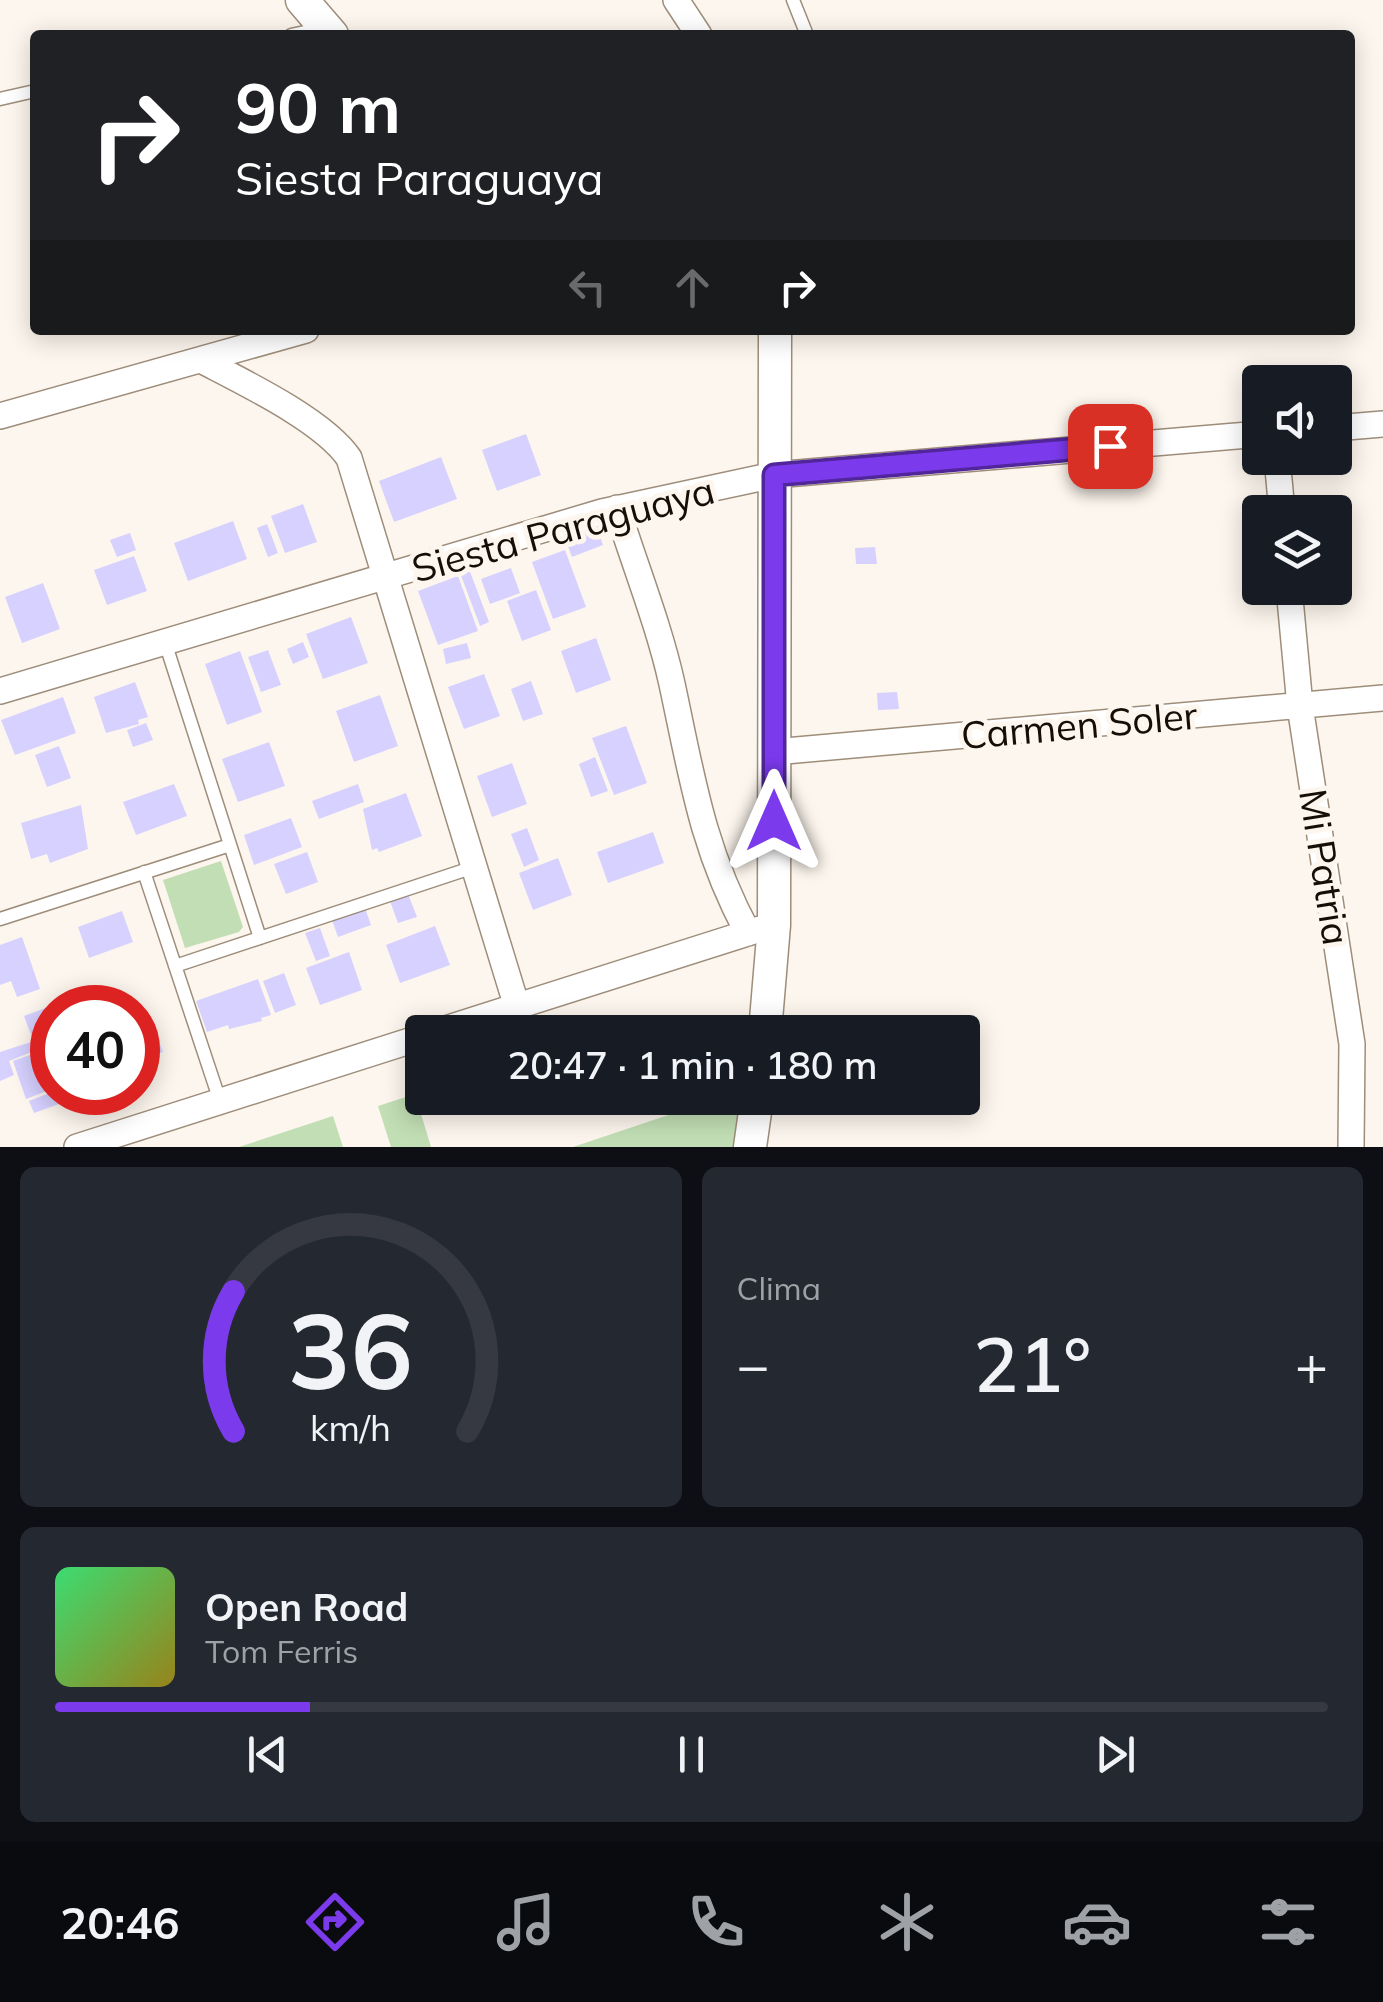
<!DOCTYPE html>
<html lang="es">
<meta charset="utf-8">
<style>
:root{--surface:#171b24;--page:#242831;--text:#f1f3f6;--muted:#9ea1a6;--line:#363941;--accent:#7c3aed}
body{margin:0;font-family:Mulish,sans-serif;background:var(--page);color:var(--text);height:100vh;display:flex;flex-direction:column;font-size:38px;white-space:nowrap}
*{box-sizing:border-box;margin:0}
p{font-size:32px;color:var(--muted)}
.icon{flex:none;width:55px;height:55px;fill:none;stroke:currentColor;stroke-width:2;stroke-linecap:round;stroke-linejoin:round}
.map{position:relative;height:1147px;overflow:hidden}
.panel{display:flex;flex-direction:column;gap:20px;padding:20px;background:#0d0f14;flex:1}
.panel>*{flex:none}
.top-card{position:absolute;left:30px;top:30px;width:1325px;height:305px;border-radius:10px;box-shadow:0 5px 25px #0003;background:#202124;color:#fff;overflow:hidden}
.controls{position:absolute;left:1242px;top:365px;display:grid;gap:20px}
.controls a{display:grid;place-items:center;width:110px;height:110px;border-radius:10px;background:var(--surface);box-shadow:0 5px 25px #0003;font-size:50px}
.speed{position:absolute;left:30px;top:985px;display:flex;gap:20px;font-size:50px;font-weight:700;text-align:center}
.speed>*{display:grid;place-content:center;width:130px;height:130px;border-radius:50%;background:var(--surface);box-shadow:0 5px 25px #0003;line-height:1}
.speed .limit{border:15px solid #d22;background:#fff;color:#111}
.pin{position:absolute;display:grid;place-items:center;width:85px;height:85px;color:#fff;margin:-42px;border-radius:20px;box-shadow:0 5px 15px #0006}
.me{position:absolute;width:110px;margin:-55px;rotate:0deg;stroke-linejoin:round;filter:drop-shadow(0 0 8px #0008)}
.turn{display:flex;align-items:center;gap:35px;height:210px;padding:0 40px;font-size:45px}
.turn .icon{width:130px;height:130px;stroke-width:2.5}
.turn b{display:block;font-size:70px;line-height:85px}
.lanes{display:flex;align-items:center;height:95px;padding:0 40px;background:#0003;justify-content:center;gap:50px;direction:ltr}
.lanes .off{opacity:.35}
.big{font-size:75px;font-weight:600;line-height:1.1}
.panel .tile{flex:1;display:flex;flex-direction:column;justify-content:center;gap:15px;min-width:0;padding:0 35px;border-radius:15px;background:var(--page)}
.panel .dial{align-items:center;gap:0}
.dial svg{height:260px;overflow:visible;fill:none;stroke:var(--line);stroke-width:7;stroke-linecap:round;text-anchor:middle}
.dial text{fill:var(--text);stroke:none}
.song{display:flex;align-items:center;gap:30px}
.cover{width:120px;height:120px;border-radius:15px;background:linear-gradient(135deg,hsl(140 70% 55%),hsl(50 70% 35%))}
.played{height:10px;border-radius:5px;background:linear-gradient(90deg,var(--accent) 20%,var(--line) 20%)}
.keys{display:flex;justify-content:space-around;direction:ltr}
.heat{display:flex;justify-content:space-between;align-items:center;font-size:55px;direction:ltr}
.panel .tiles{flex:1;display:grid;gap:20px;grid-template-columns:1fr 1fr}
.tile:last-child{grid-column:span 2}
.trip{position:absolute;left:405px;top:1015px;width:575px;height:100px;border-radius:10px;background:var(--surface);box-shadow:0 5px 25px #0003;font-weight:600;line-height:100px;text-align:center}
.tab-bar{display:flex;height:160px;justify-content:space-around;align-items:center;background:#090b0e;color:var(--muted)}
.tab-bar .icon{width:70px;height:70px}
.tab-bar .selected{color:var(--accent)}
.tab-bar b{font-size:45px;color:var(--text)}
.map>svg:first-child{display:block}
</style>
<div class="map">
<svg width="1383" height="1147" viewBox="0 0 1383 1147">
<rect width="100%" height="100%" fill="#fdf6ee"/>
<!-- green -->
<path fill="#c1deb4" d="M221,861l22,66 -4,5 -54,16 -22,-68z
M415,1094l16,53h-40l-13,-41z
M719,1098h22l-7,49h-161z
M333,1116l10,31h-104z"/>
<!-- building -->
<path fill="#d6d1ff" d="M526,434l15,41 -44,16 -15,-41z
M441,457l16,42 -63,23 -15,-41z
M303,504l14,38 -32,11 -14,-37z
M233,521l14,38 -59,22 -14,-38z
M595,521l8,24 -31,12 -9,-24z
M267,524l11,29 -10,4 -11,-29z
M130,533l6,17 -19,7 -7,-17z
M875,547l2,17h-21l-1,-16z
M565,550l21,57 -33,12 -21,-57z
M134,556l13,35 -40,14 -13,-35z
M511,568l9,25 -30,11 -9,-25z
M469,569l20,53 -9,4 -20,-53z
M458,576l20,55 -40,14 -20,-54z
M43,583l17,46 -38,14 -17,-46z
M536,590l15,40 -29,11 -15,-40z
M351,617l17,46 -45,16 -17,-45z
M596,638l15,42 -35,13 -15,-42z
M303,642l6,15 -16,7 -6,-15z
M467,643l4,15 -25,6 -3,-15z
M268,650l13,35 -20,7 -13,-35z
M240,651l22,61 -35,13 -22,-61z
M484,674l16,42 -36,13 -16,-42z
M531,681l12,33 -20,7 -12,-32z
M135,682l13,35 -10,3 1,4 -33,9 -12,-36z
M897,692l2,17 -21,1 -1,-17z
M380,695l18,51 -44,16 -18,-51z
M63,697l13,36 -61,22 -14,-35z
M146,723l7,17 -20,7 -6,-17z
M626,726l21,57 -33,12 -22,-57z
M269,742l16,44 -47,16 -16,-43z
M59,746l12,32 -24,9 -12,-32z
M595,757l13,34 -17,6 -12,-33z
M512,763l15,41 -35,13 -15,-41z
M174,784l13,32 -51,19 -13,-33z
M358,784l6,18 -45,17 -7,-18z
M406,793l16,43 -43,16 -2,-4 -5,2 -9,-41z
M81,805l7,44 -38,14 -3,-9 -16,5 -10,-36z
M291,818l11,29 -48,18 -10,-30z
M527,828l12,32 -15,7 -13,-33z
M653,832l11,31 -56,20 -11,-31z
M307,852l11,30 -32,12 -12,-30z
M558,858l14,37 -39,15 -14,-37z
M408,894l9,23 -19,6 -8,-22z
M364,905l7,20 -33,12 -7,-20z
M122,911l11,31 -44,16 -11,-31z
M435,926l15,39 -50,18 -14,-38z
M320,928l10,28 -14,5 -11,-28z
M22,937l18,52 -23,8 -6,-16 -11,4v-40z
M349,952l13,38 -42,15 -14,-37z
M284,973l12,32 -21,8 -12,-32z
M258,979l13,36 -10,3 1,3 -33,8 -1,-4 -21,7 -11,-31z
M67,1000l2,8h-17v29l-18,6 -10,-27z
M150,1018l13,34 -25,9v-38z
M31,1042l3,9 -25,10 5,14 -14,6v-29z
M52,1047v42l-26,10 -13,-38z
M52,1092h38v1l-56,20 -5,-12z"/>
<g fill="none" stroke-linecap="round" stroke-linejoin="round">
<!-- service casing -->
<g stroke="#9e8d7a" stroke-width="15">
<path id="service" d="M793,0l14,35
M291,35l32,-7
M0,99l35,-8
M165,642l95,296
M144,872l76,229
M0,919l230,-74
M175,966l299,-99"/>
</g>
<!-- minor casing -->
<g stroke="#9e8d7a" stroke-width="28">
<path id="minor" d="M676,0l23,35
M201,360c42,22 122,60 148,98l168,549
M0,416l306,-86
M1335,428l48,-4
M1277,458l5,54
M617,508c18,58 42,117 55,176 20,93 30,164 76,249
M1289,588l11,118 52,338 -1,103
M0,691l602,-179 172,-37 486,-41
M774,752l609,-54
M436,1032l324,-103
M77,1147l345,-110"/>
</g>
<!-- tertiary casing -->
<g stroke="#9e8d7a" stroke-width="35">
<path id="tertiary" d="M302,0l30,35
M765,1032l9,-107 1,-595
M750,1147l7,-49"/>
</g>
<!-- service -->
<use href="#service" stroke="#fff" stroke-width="12"/>
<!-- minor -->
<use href="#minor" stroke="#fff" stroke-width="25"/>
<!-- tertiary -->
<use href="#tertiary" stroke="#fff" stroke-width="32"/>
</g>
<g fill="none" stroke-linecap="round" stroke-linejoin="round">
<!-- route casing -->
<g stroke="#51269a" stroke-width="25">
<path id="route" d="M774,821v-346l336,-29"/>
</g>
<!-- route -->
<use href="#route" stroke="#7c3aed" stroke-width="18"/>
</g>
<g text-anchor="middle" dominant-baseline="central" stroke-width="10" stroke-linejoin="round" paint-order="stroke">
<!-- street labels -->
<g font-size="38" fill="#140e07" stroke="#fdf6ee">
<text transform="translate(563 529) rotate(-15)">Siesta Paraguaya</text>
<text transform="translate(1079 725) rotate(-5)">Carmen Soler</text>
<text transform="translate(1325 867) rotate(81)">Mi Patria</text>
</g>
</g>
</svg>
<div class="controls">
<a><svg class="icon" aria-label="sound" viewBox="0 0 24 24"><path d="M4 9h4l5-4v14l-5-4H4zM17 9q2 3 0 6"/></svg></a>
<a><svg class="icon" aria-label="layers" viewBox="0 0 24 24"><path d="M12 4l9 5-9 5-9-5zM3 14l9 5 9-5"/></svg></a>
</div>
<div class="speed"><div class="limit">40</div></div>
<div class="pin" style="left:1110px;top:446px;background:#d93025"><svg class="icon" aria-label="arrive" viewBox="0 0 24 24"><path d="M6 21V4h12l-3 4 3 4H6"/></svg></div>
<svg class="me" style="left:774px;top:821px" viewBox="-20 -20 40 40"><path d="M0-17L14 15 0 8-14 15z" fill="#7c3aed" stroke="#fff" stroke-width="4"/></svg>
<div class="trip">20:47 · 1 min · 180 m</div>
<div class="top-card">
<div class="turn"><svg class="icon" aria-label="right" viewBox="0 0 24 24"><path d="M7 20v-9h11M14 6l5 5-5 5"/></svg><div><b>90 m</b>Siesta Paraguaya</div></div>
<div class="lanes"><svg class="icon off" aria-label="left" viewBox="0 0 24 24"><path d="M17 20v-9H6M10 6l-5 5 5 5"/></svg><svg class="icon off" aria-label="ahead" viewBox="0 0 24 24"><path d="M12 20V5M6 11l6-6 6 6"/></svg><svg class="icon" aria-label="right" viewBox="0 0 24 24"><path d="M7 20v-9h11M14 6l5 5-5 5"/></svg></div>
</div>
</div>
<section class="panel">
<div class="tiles">
<div class="tile dial"><svg viewBox="0 0 100 80">
<path d="M14 69A42 42 0 1 1 86 69"/>
<path d="M14 69A42 42 0 0 1 14 26" stroke="#7c3aed"/>
<text x="50" y="56" font-size="32" font-weight="700">36</text>
<text x="50" y="72" font-size="11">km/h</text>
</svg></div>
<div class="tile"><p>Clima</p>
<div class="heat"><a>−</a><b class="big">21°</b><a>+</a></div>
</div>
<div class="tile">
<div class="song"><i class="cover"></i><div><b>Open Road</b><p>Tom Ferris</p></div></div>
<div class="played"></div>
<div class="keys"><svg class="icon" aria-label="previous" viewBox="0 0 24 24"><path d="M18 5L8 12l10 7zM5 5v14"/></svg><svg class="icon" aria-label="pause" viewBox="0 0 24 24"><path d="M8 5v14M16 5v14"/></svg><svg class="icon" aria-label="next" viewBox="0 0 24 24"><path d="M6 5l10 7-10 7zM19 5v14"/></svg></div>
</div>
</div>
</section>
<nav class="tab-bar">
<b>20:46</b>
<svg class="icon selected" aria-label="directions" viewBox="0 0 24 24"><path d="M12 3l9 9-9 9-9-9zM9 14v-3h6M13 9l2 2-2 2"/></svg>
<svg class="icon" aria-label="music" viewBox="0 0 24 24"><path d="M9 18V5l10-2v13"/><circle cx="6" cy="18" r="3"/><circle cx="16" cy="16" r="3"/></svg>
<svg class="icon" aria-label="phone" viewBox="0 0 24 24"><path d="M5 4h4l2 5-3 2q2 4 5 5l2-3 5 2v4C11 20 4 13 5 4z"/></svg>
<svg class="icon" aria-label="climate" viewBox="0 0 24 24"><path d="M12 3v18M4 7l16 10M4 17L20 7"/></svg>
<svg class="icon" aria-label="car" viewBox="0 0 24 24"><path d="M5 17H2v-5l4-1 3-4h7l3 4 3 1v5h-3M9 17h6M6 11h13"/><circle cx="7" cy="17" r="2"/><circle cx="17" cy="17" r="2"/></svg>
<svg class="icon" aria-label="filters" viewBox="0 0 24 24"><path d="M4 7h16M4 17h16"/><circle cx="9" cy="7" r="2"/><circle cx="15" cy="17" r="2"/></svg>
</nav>
